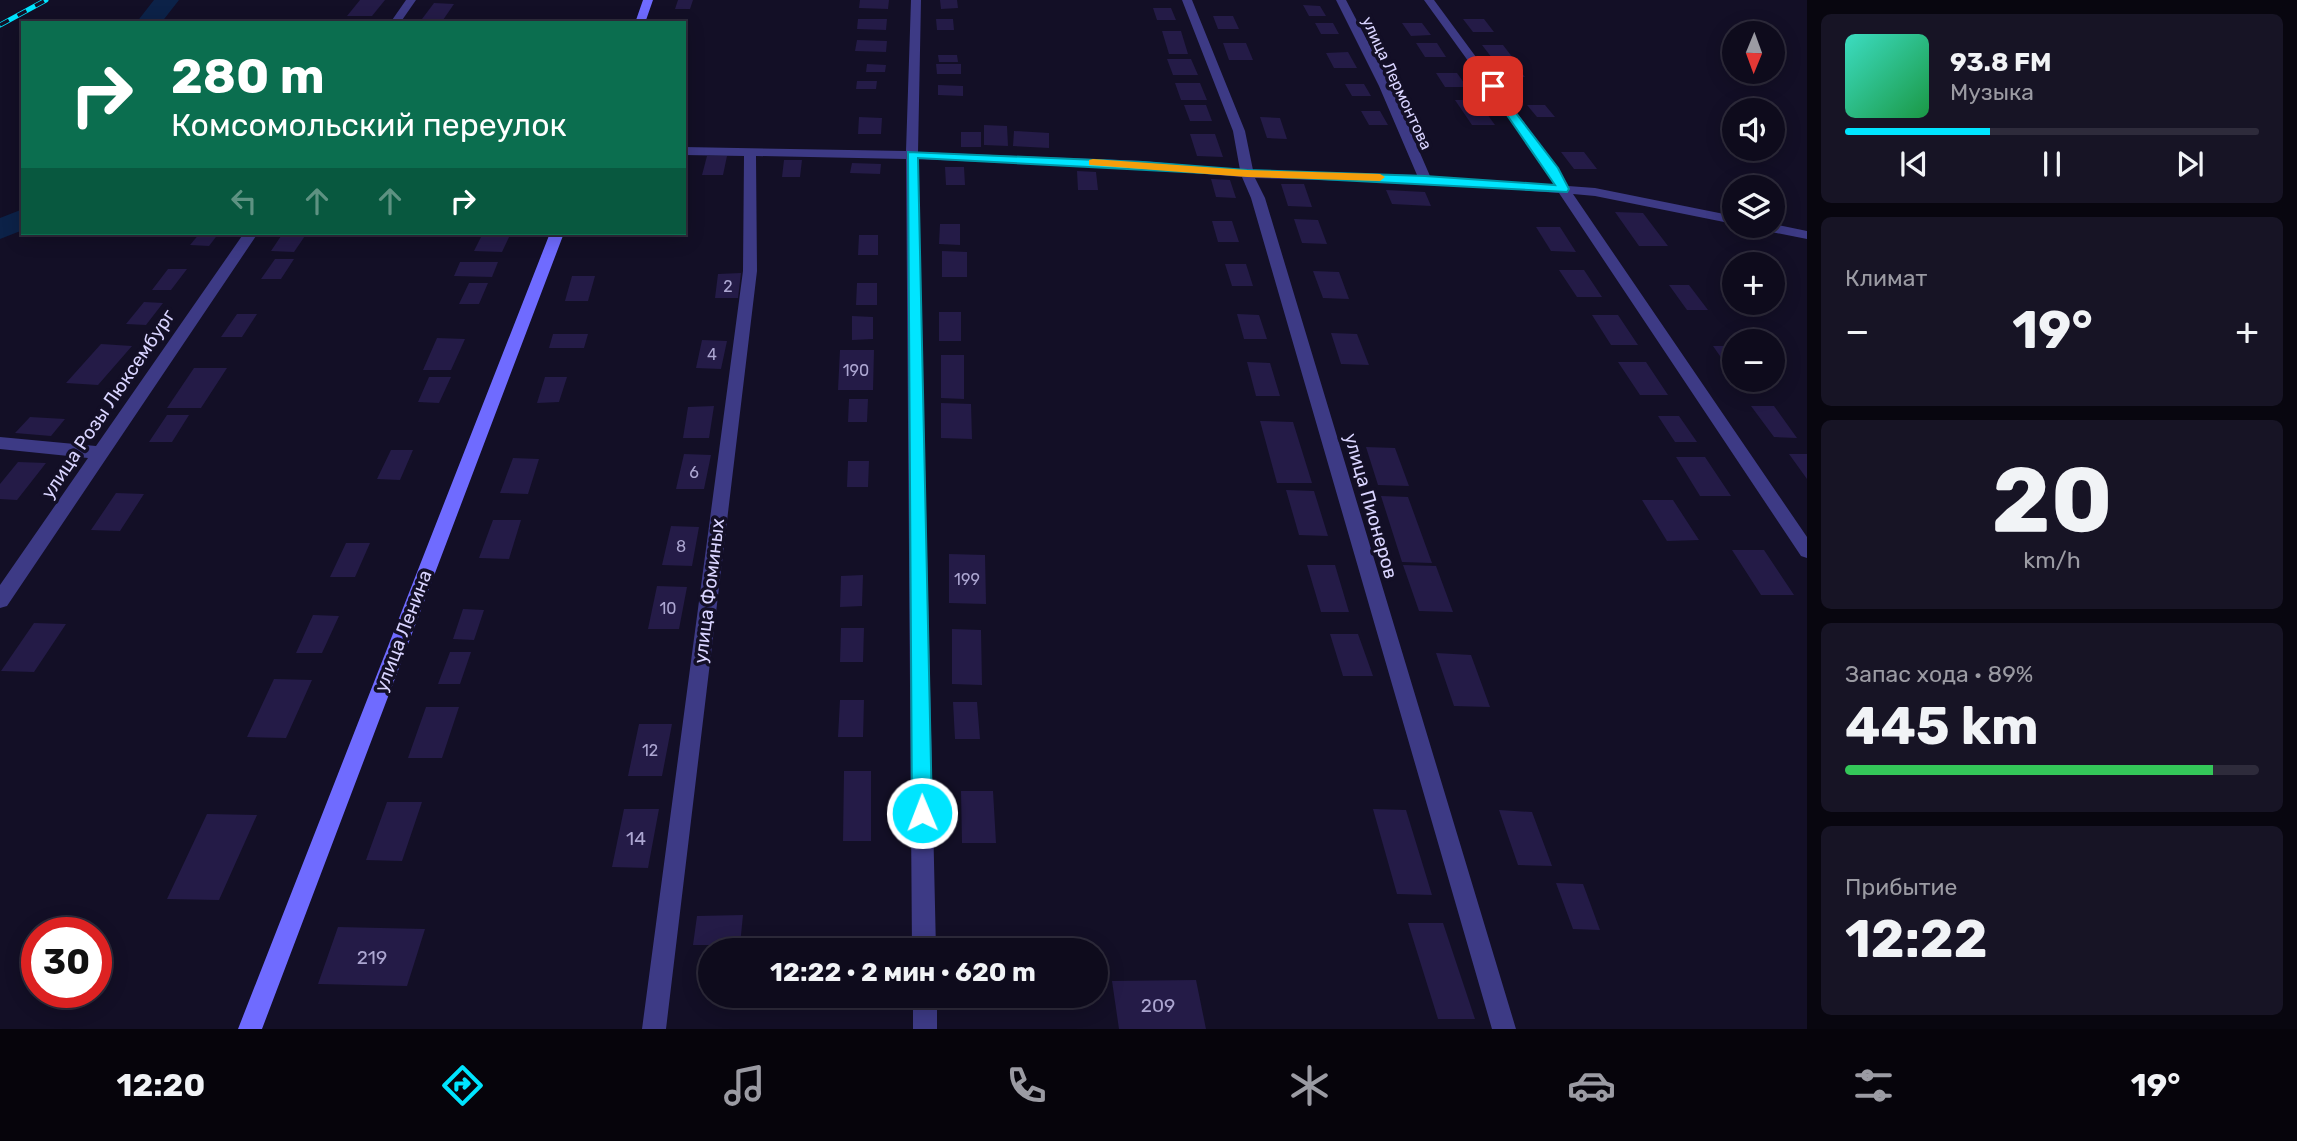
<!DOCTYPE html>
<html lang="ru">
<meta charset="utf-8">
<style>
:root{--surface:#0e0b1c;--page:#171425;--text:#f1f3f6;--muted:#9b9ba3;--line:#2e2b3b;--accent:#00e5ff}
body{margin:0;font-family:Rubik,sans-serif;background:var(--page);color:var(--text);height:100vh;display:flex;flex-direction:column;font-size:26px;white-space:nowrap}
*{box-sizing:border-box;margin:0}
p{font-size:23px;color:var(--muted)}
.icon{flex:none;width:38px;height:38px;fill:none;stroke:currentColor;stroke-width:2;stroke-linecap:round;stroke-linejoin:round}
.map{position:relative;flex:1;overflow:hidden}
.side{display:flex;flex-direction:column;gap:14px;padding:14px;background:#08060f;width:490px}
.side>*{flex:none}
.guide{position:absolute;left:21px;top:21px;width:665px;height:214px;border-radius:0px;box-shadow:0 4px 18px #0003,0 0 0 2px var(--line);background:#0b6e4f;color:#fff;overflow:hidden}
.needle{width:46px;rotate:181deg}
.buttons{position:absolute;left:1722px;top:21px;display:grid;gap:14px}
.buttons a{display:grid;place-items:center;width:63px;height:63px;border-radius:50%;background:var(--surface);box-shadow:0 4px 18px #0003,0 0 0 2px var(--line);font-size:35px}
.speed{position:absolute;left:21px;top:917px;display:flex;gap:14px;font-size:35px;font-weight:700;text-align:center}
.speed>*{display:grid;place-content:center;width:91px;height:91px;border-radius:50%;background:var(--surface);box-shadow:0 4px 18px #0003,0 0 0 2px var(--line);line-height:1}
.speed .limit{border:10px solid #d22;background:#fff;color:#111}
.pin{position:absolute;display:grid;place-items:center;width:60px;height:60px;color:#fff;margin:-30px;border-radius:14px;box-shadow:0 4px 10px #0006}
.me{position:absolute;width:77px;margin:-38px;rotate:359deg;stroke-linejoin:round;filter:drop-shadow(0 0 5px #0008)}
.turn{display:flex;align-items:center;gap:24px;height:147px;padding:0 35px;font-size:32px}
.turn .icon{width:91px;height:91px;stroke-width:2.5}
.turn b{display:block;font-size:49px;line-height:60px}
.lanes{display:flex;align-items:center;height:66px;padding:0 35px;background:#0003;justify-content:center;gap:35px;direction:ltr}
.lanes .off{opacity:.35}
.big{font-size:52px;font-weight:700;line-height:1.1}
.side .card{flex:1;display:flex;flex-direction:column;justify-content:center;gap:10px;min-width:0;padding:0 24px;border-radius:10px;background:var(--page)}
.side .dial{align-items:center;gap:0}
.dial b{font-size:91px;line-height:1}
.song{display:flex;align-items:center;gap:21px}
.cover{width:84px;height:84px;border-radius:10px;background:linear-gradient(135deg,hsl(170 70% 55%),hsl(140 70% 35%))}
.played{height:7px;border-radius:4px;background:linear-gradient(90deg,var(--accent) 35%,var(--line) 35%)}
.keys{display:flex;justify-content:space-around;direction:ltr}
.heat{display:flex;justify-content:space-between;align-items:center;font-size:38px;direction:ltr}
.charge{height:10px;border-radius:5px;background:linear-gradient(90deg,#34c759 89%,var(--line) 0)}
.trip{position:absolute;left:698px;top:938px;width:410px;height:70px;border-radius:35px;background:var(--surface);box-shadow:0 4px 18px #0003,0 0 0 2px var(--line);font-weight:700;line-height:70px;text-align:center}
.tabs{display:flex;height:112px;justify-content:space-around;align-items:center;background:#06040b;color:var(--muted)}
.tabs .icon{width:49px;height:49px}
.tabs .active{color:var(--accent)}
.tabs b{font-size:32px;color:var(--text)}
main{display:flex;flex:1;min-height:0}
.map>svg:first-child{display:block}
</style>
<main>
<div class="map">
<svg width="1807" height="1029" viewBox="0 0 1807 1029">
<rect width="100%" height="100%" fill="#130f26"/>
<g fill="none" stroke-linecap="round" stroke-linejoin="round">
<!-- river -->
<path fill="#0c2248" fill-rule="evenodd" d="M154,0h25l-18,23h-25z
M23,209v21l-23,9v-21z"/>
</g>
<!-- building -->
<path fill="#241b47" d="M360,0h25l-13,16h-25z
M678,0h15l-3,9h-15z
M860,0h29l-1,9 -29,-1z
M940,0h17l1,8 -17,1z
M434,3l20,1 -11,16 -21,-1z
M1303,5l17,1 6,10h-17z
M1153,8h18l5,12h-19z
M1213,16h20l6,13h-21z
M858,19h29l-1,11 -29,-1z
M936,19h17l1,11h-17z
M1463,19h21l10,13h-21z
M1315,23h18l6,11h-18z
M1402,23h20l9,12 -20,1z
M1162,31h19l7,23h-19z
M857,40l30,1 -1,11 -31,-1z
M1223,43h23l7,17h-24z
M1416,43h21l9,14h-21z
M1482,45h21l10,13h-21z
M1348,52l9,16h-23l-8,-15z
M938,55h19l1,7h-19z
M1167,59h24l7,16h-25z
M867,64l19,1 -1,7h-19z
M936,64h25v10h-24z
M1499,65h17l9,12h-18z
M1436,73h21l10,14h-22z
M857,81h20l-1,8h-20z
M1175,83h25l7,17h-26z
M1345,84h19l7,12h-19z
M938,85l25,1v10l-25,-1z
M1455,100h22l18,25h-23z
M1184,105h22l6,16h-22z
M1527,105h18l10,12h-18z
M1361,111h19l8,14h-19z
M859,117l23,1 -1,16h-23z
M1260,117l20,1 7,21 -20,-1z
M984,125l23,1 1,20 -24,-1z
M1014,131l35,2v15l-36,-2z
M961,132h20v15h-20z
M1190,134h25l8,23 -26,-1z
M1561,152h23l13,17h-23z
M707,156h20l-4,19h-21z
M784,160h18l-2,17h-18z
M852,163l29,1 -1,10 -30,-1z
M945,167h19l1,18h-19z
M1077,171l19,1 2,18h-20z
M1211,179l19,1 6,18 -20,-1z
M1281,184h23l8,23 -24,-1z
M1386,190l39,2 6,14 -39,-2z
M1615,212l28,1 25,33h-29z
M1294,219l24,1 9,24 -25,-1z
M1212,221h20l7,21h-21z
M940,224h20v21l-21,-1z
M1536,227h24l16,25 -25,-1z
M200,233h19l-10,13 -19,-1z
M283,233h24l-13,19 -23,-1z
M483,233h28l-9,19 -28,-1z
M859,235h19v20h-20z
M942,251l25,1v25h-25z
M275,259h19l-13,20h-20z
M460,262h38l-6,15 -38,-1z
M1225,264h21l7,22h-21z
M168,269h19l-16,21h-19z
M1559,270h25l18,27h-25z
M1313,271l26,1 10,27 -26,-1z
M741,273l-3,25h-23l3,-24z
M572,276h23l-7,25h-23z
M469,283h19l-9,21h-20z
M857,283h20v22h-21z
M1669,285h20l19,25h-21z
M144,302l19,1 -17,22 -20,-1z
M939,312h22v29h-22z
M237,314h20l-15,23h-21z
M1237,314l22,1 8,24h-23z
M1592,315h26l20,30h-27z
M852,316l21,1v22l-21,1z
M1331,333l26,1 12,31 -28,-1z
M553,334h35l-4,14h-35z
M437,338l28,1 -14,31h-28z
M702,340l25,1 -6,28 -25,-1z
M101,344l31,2 -34,39 -32,-2z
M1713,346h21v30z
M840,350h34l-1,40h-35z
M941,355h23v44l-23,-1z
M1247,362l23,1 10,33h-24z
M1618,362h28l22,33h-28z
M194,368h33l-26,40h-34z
M429,377h22l-12,26 -21,-1z
M545,377h22l-8,25 -22,1z
M849,399h19l-1,23h-19z
M941,403l30,1 1,35 -31,-1z
M714,406l-5,32h-26l5,-31z
M1751,406h23l23,32 -23,-1z
M167,415h22l-17,27h-23z
M1658,416h21l18,26h-22z
M30,417l35,2 -14,17 -36,-3z
M1260,421l33,1 19,61h-35z
M1366,447l29,1 14,38 -31,-1z
M391,450h22l-13,30 -23,-1z
M684,454l27,1 -7,34h-28z
M1789,454h18v25z
M1676,457h29l26,39h-31z
M513,458l26,1 -11,35 -28,-1z
M848,461h21l-1,26h-21z
M18,462l28,1 -29,37 -17,-1v-15z
M1286,490l28,1 14,45 -29,-1z
M116,493l28,1 -24,37 -29,-1z
M1381,496l27,1 24,66 -30,-1z
M1642,500h31l26,40 -32,1z
M493,520h28l-12,39 -30,-1z
M671,526l28,1 -7,39 -30,-1z
M346,543h24l-15,34h-25z
M1732,550h32l30,45h-33z
M949,554l36,1 1,49 -37,-1z
M1307,565h28l14,47h-28z
M1403,565l33,1 17,46 -34,-1z
M863,575l-1,31 -22,1 1,-31z
M657,586l30,1 -8,42h-31z
M463,609l21,1 -10,30 -21,-1z
M313,615l26,1 -17,37h-26z
M34,623l32,1 -32,48 -33,-1z
M841,628h23l-1,34h-23z
M952,629l29,1 1,55 -30,-1z
M1330,634h28l15,42h-30z
M450,652h21l-11,32h-22z
M1436,653l35,2 19,52 -36,-1z
M274,679l38,1 -26,58 -39,-1z
M840,700h24l-1,37h-25z
M953,702h24l3,37h-25z
M426,707h33l-17,51h-34z
M639,724h33l-10,52h-34z
M844,771h27v70h-28z
M961,791h32l3,52h-34z
M387,802h35l-20,59 -36,-1z
M624,809h35l-11,59 -36,-1z
M1373,809l33,1 26,85 -35,-1z
M1499,810l33,2 20,54 -34,-1z
M207,814l50,1 -38,85 -52,-1z
M1556,883l27,1 17,46 -27,-1z
M743,915l-3,30h-47l4,-29z
M1408,923h35l32,96h-37z
M338,927l87,2 -18,57 -89,-2z
M1196,980l10,49h-87l-7,-48z"/>
<g fill="none" stroke-linecap="round" stroke-linejoin="round">
<!-- minor -->
<path fill="#3d3a85" fill-rule="evenodd" d="M406,0h10l-16,23h-10z
M911,0h10l-3,152 225,9 97,9 -7,-39 -51,-131h10l53,131 8,39 164,5 -38,-89 -43,-86h10l45,86 39,90 124,9 -7,-15 -123,-170h10l123,167 11,19 27,2 139,28v8l-139,-28 -22,-2 234,343v21l-6,-2 -242,-363 -134,-10 -170,-5 10,20 251,831h-24l-241,-831 -9,-21 -99,-8 -225,-10 18,791h-24l-6,-791 -150,-3 1,115 -91,758h-24l101,-758 1,-115 -60,-1v-8l222,4z
M1773,224l34,7v8l-46,-9 -7,-4z
M244,233h14l-251,373 -7,2v-23l88,-127 -88,-9v-12l96,9z
M913,996h24v33h-24z"/>
<!-- secondary -->
<path fill="#6f6bff" fill-rule="evenodd" d="M643,0h10l-8,23h-10z
M550,233h14l-302,796h-24z"/>
<!-- rail casing -->
<g stroke="#00e5ff" stroke-width="5">
<path id="rail" d="M0,25l46,-25"/>
</g>
<!-- rail -->
<use href="#rail" stroke="#130f26" stroke-width="3.5" stroke-dasharray="10" stroke-linecap="butt"/>
</g>
<!-- route -->
<path fill="#00e5ff" stroke="#0095a6" stroke-width="2" d="M1493,83l65,85 11,21 -2,3 -649,-34 14,655 -3,7 -7,3 -7,-3 -3,-7 -4,-661 235,10 104,8 178,6 130,9 -68,-99z"/>
<!-- slow -->
<path fill="#f59e0b" d="M1093,159l154,11 133,4 5,3 -5,4 -133,-4 -158,-12v-5z"/>
<g text-anchor="middle" dominant-baseline="central" stroke-width="7" stroke-linejoin="round" paint-order="stroke">
<!-- far-street labels -->
<g font-size="16" fill="#d9d4ff" stroke="#130f26">
<text transform="translate(1397 83) rotate(65)">улица Лермонтова</text>
</g>
<!-- number labels -->
<g font-size="16" fill="#aca6d1">
<text x="728" y="286">2</text>
<text x="712" y="354">4</text>
<text x="856" y="370">190</text>
<text x="694" y="472">6</text>
<text x="681" y="546">8</text>
<text x="967" y="579">199</text>
<text x="668" y="608">10</text>
<text x="650" y="750">12</text>
</g>
<!-- street labels -->
<g font-size="19" fill="#d9d4ff" stroke="#130f26">
<text transform="translate(108 404) rotate(-56)">улица Розы Люксембург</text>
<text transform="translate(1371 506) rotate(74)">улица Пионеров</text>
<text transform="translate(709 591) rotate(-83)">улица Фоминых</text>
<text transform="translate(403 631) rotate(-69)">улица Ленина</text>
</g>
<!-- near-number labels -->
<g font-size="19" fill="#aca6d1">
<text x="636" y="838">14</text>
<text x="372" y="957">219</text>
<text x="1158" y="1005">209</text>
</g>
</g>
</svg>
<div class="buttons">
<a><svg class="needle" viewBox="-14 -14 28 28"><path d="M0-13l5 13h-10z" fill="#e53935"/><path d="M0 13l5-13h-10z" fill="#9b9ba3"/></svg></a>
<a><svg class="icon" aria-label="sound" viewBox="0 0 24 24"><path d="M4 9h4l5-4v14l-5-4H4zM17 9q2 3 0 6"/></svg></a>
<a><svg class="icon" aria-label="layers" viewBox="0 0 24 24"><path d="M12 4l9 5-9 5-9-5zM3 14l9 5 9-5"/></svg></a>
<a>+</a>
<a>−</a>
</div>
<div class="speed"><div class="limit">30</div></div>
<div class="pin" style="left:1493px;top:86px;background:#d93025"><svg class="icon" aria-label="arrive" viewBox="0 0 24 24"><path d="M6 21V4h12l-3 4 3 4H6"/></svg></div>
<svg class="me" style="left:922px;top:813px" viewBox="-20 -20 40 40"><circle r="17" fill="#00e5ff" stroke="#fff" stroke-width="3"/><path d="M0-11L8 9 0 5-8 9z" fill="#fff"/></svg>
<div class="trip">12:22 · 2 мин · 620 m</div>
<div class="guide">
<div class="turn"><svg class="icon" aria-label="right" viewBox="0 0 24 24"><path d="M7 20v-9h11M14 6l5 5-5 5"/></svg><div><b>280 m</b>Комсомольский переулок</div></div>
<div class="lanes"><svg class="icon off" aria-label="left" viewBox="0 0 24 24"><path d="M17 20v-9H6M10 6l-5 5 5 5"/></svg><svg class="icon off" aria-label="ahead" viewBox="0 0 24 24"><path d="M12 20V5M6 11l6-6 6 6"/></svg><svg class="icon off" aria-label="ahead" viewBox="0 0 24 24"><path d="M12 20V5M6 11l6-6 6 6"/></svg><svg class="icon" aria-label="right" viewBox="0 0 24 24"><path d="M7 20v-9h11M14 6l5 5-5 5"/></svg></div>
</div>
</div>
<section class="side">
<div class="card">
<div class="song"><i class="cover"></i><div><b>93.8 FM</b><p>Музыка</p></div></div>
<div class="played"></div>
<div class="keys"><svg class="icon" aria-label="previous" viewBox="0 0 24 24"><path d="M18 5L8 12l10 7zM5 5v14"/></svg><svg class="icon" aria-label="pause" viewBox="0 0 24 24"><path d="M8 5v14M16 5v14"/></svg><svg class="icon" aria-label="next" viewBox="0 0 24 24"><path d="M6 5l10 7-10 7zM19 5v14"/></svg></div>
</div>
<div class="card"><p>Климат</p>
<div class="heat"><a>−</a><b class="big">19°</b><a>+</a></div>
</div>
<div class="card dial"><b>20</b><p>km/h</p></div>
<div class="card"><p>Запас хода · 89%</p><b class="big">445 km</b><div class="charge"></div></div>
<div class="card"><p>Прибытие</p><b class="big">12:22</b></div>
</section>
</main>
<nav class="tabs">
<b>12:20</b>
<svg class="icon active" aria-label="directions" viewBox="0 0 24 24"><path d="M12 3l9 9-9 9-9-9zM9 14v-3h6M13 9l2 2-2 2"/></svg>
<svg class="icon" aria-label="music" viewBox="0 0 24 24"><path d="M9 18V5l10-2v13"/><circle cx="6" cy="18" r="3"/><circle cx="16" cy="16" r="3"/></svg>
<svg class="icon" aria-label="phone" viewBox="0 0 24 24"><path d="M5 4h4l2 5-3 2q2 4 5 5l2-3 5 2v4C11 20 4 13 5 4z"/></svg>
<svg class="icon" aria-label="climate" viewBox="0 0 24 24"><path d="M12 3v18M4 7l16 10M4 17L20 7"/></svg>
<svg class="icon" aria-label="car" viewBox="0 0 24 24"><path d="M5 17H2v-5l4-1 3-4h7l3 4 3 1v5h-3M9 17h6M6 11h13"/><circle cx="7" cy="17" r="2"/><circle cx="17" cy="17" r="2"/></svg>
<svg class="icon" aria-label="filters" viewBox="0 0 24 24"><path d="M4 7h16M4 17h16"/><circle cx="9" cy="7" r="2"/><circle cx="15" cy="17" r="2"/></svg>
<b>19°</b>
</nav>
